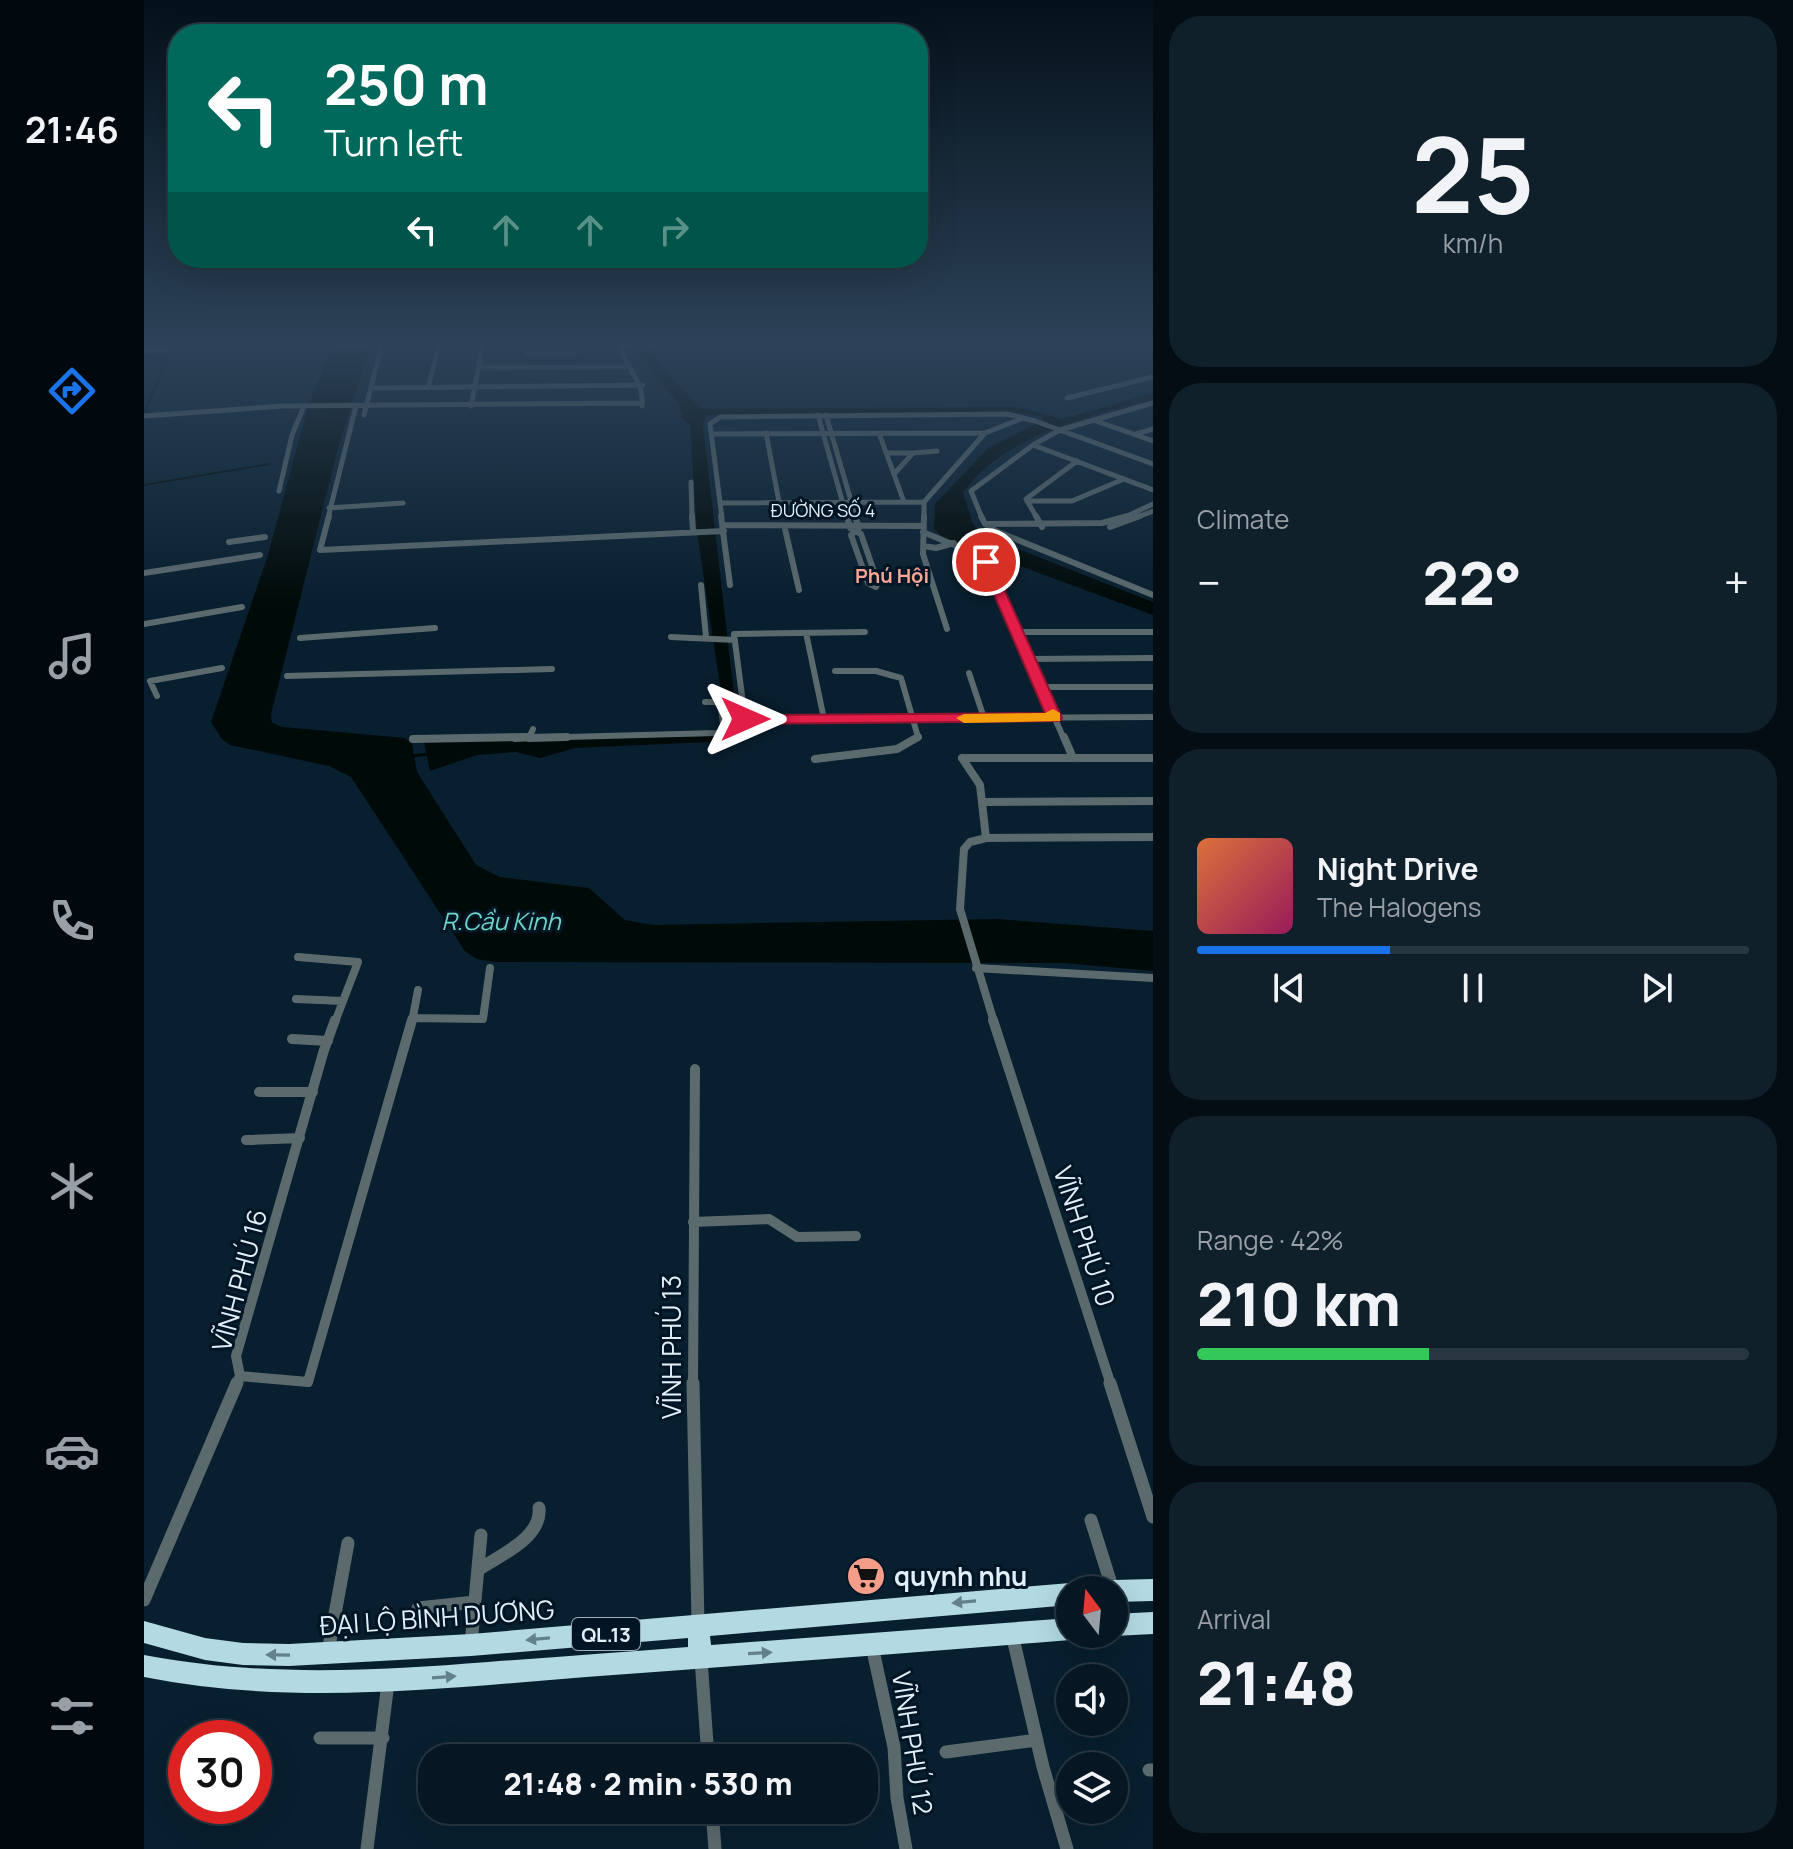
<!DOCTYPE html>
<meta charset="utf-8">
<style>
:root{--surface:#061723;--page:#0f202b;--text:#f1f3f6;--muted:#989fa6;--line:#273641;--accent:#1a73e8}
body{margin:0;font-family:Manrope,sans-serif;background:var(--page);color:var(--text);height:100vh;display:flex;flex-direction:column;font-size:30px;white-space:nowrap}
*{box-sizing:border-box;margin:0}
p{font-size:26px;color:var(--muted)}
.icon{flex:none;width:44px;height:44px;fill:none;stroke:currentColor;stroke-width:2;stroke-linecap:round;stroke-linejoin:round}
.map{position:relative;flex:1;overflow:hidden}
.details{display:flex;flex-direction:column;gap:16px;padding:16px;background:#030d13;width:640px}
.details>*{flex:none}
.hud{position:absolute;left:24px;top:24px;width:760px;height:244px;border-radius:32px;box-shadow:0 8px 32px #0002,0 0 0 2px var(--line);background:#00695c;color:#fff;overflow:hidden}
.needle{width:52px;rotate:344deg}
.fabs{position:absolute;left:912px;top:1576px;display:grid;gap:16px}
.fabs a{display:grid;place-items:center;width:72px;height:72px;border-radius:50%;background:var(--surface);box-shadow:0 8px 32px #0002,0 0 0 2px var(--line);font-size:40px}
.speed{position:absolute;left:24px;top:1720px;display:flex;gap:16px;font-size:40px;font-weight:700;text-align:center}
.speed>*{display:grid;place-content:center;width:104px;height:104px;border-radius:50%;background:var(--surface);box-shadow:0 8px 32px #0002,0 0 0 2px var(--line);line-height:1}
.speed .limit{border:12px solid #d22;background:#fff;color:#111}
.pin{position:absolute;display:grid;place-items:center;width:68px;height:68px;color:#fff;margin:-34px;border:4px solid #fff;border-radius:50%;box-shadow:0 2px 8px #0007}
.me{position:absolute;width:88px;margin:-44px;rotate:90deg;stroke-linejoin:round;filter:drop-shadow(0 0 6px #0008)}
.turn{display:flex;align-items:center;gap:28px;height:168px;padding:0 24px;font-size:36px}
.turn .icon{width:104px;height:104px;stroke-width:2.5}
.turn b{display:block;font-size:56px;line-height:68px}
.lanes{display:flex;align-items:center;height:76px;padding:0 24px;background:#0003;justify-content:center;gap:40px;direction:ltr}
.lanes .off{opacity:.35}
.big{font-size:60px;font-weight:800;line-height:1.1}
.details .card{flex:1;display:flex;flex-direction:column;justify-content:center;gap:12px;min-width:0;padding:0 28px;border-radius:32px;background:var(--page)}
.details .dial{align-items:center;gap:0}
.dial b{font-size:104px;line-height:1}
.song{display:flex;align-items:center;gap:24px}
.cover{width:96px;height:96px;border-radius:12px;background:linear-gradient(135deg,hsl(20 70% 55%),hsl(330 70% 35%))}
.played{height:8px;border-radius:4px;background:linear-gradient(90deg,var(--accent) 35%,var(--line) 35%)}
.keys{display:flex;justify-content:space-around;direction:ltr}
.heat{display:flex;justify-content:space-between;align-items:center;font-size:44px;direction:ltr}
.charge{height:12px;border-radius:6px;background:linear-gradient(90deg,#34c759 42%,var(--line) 0)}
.trip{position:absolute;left:274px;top:1744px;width:460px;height:80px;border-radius:32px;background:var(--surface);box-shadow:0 8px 32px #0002,0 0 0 2px var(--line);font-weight:800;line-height:80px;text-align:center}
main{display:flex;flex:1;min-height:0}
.tab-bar{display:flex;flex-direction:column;width:144px;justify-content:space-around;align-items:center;background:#02090e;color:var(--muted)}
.tab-bar .icon{width:56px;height:56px}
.tab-bar .active{color:var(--accent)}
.tab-bar b{font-size:36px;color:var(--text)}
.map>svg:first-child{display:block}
</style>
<main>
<nav class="tab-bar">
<b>21:46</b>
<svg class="icon active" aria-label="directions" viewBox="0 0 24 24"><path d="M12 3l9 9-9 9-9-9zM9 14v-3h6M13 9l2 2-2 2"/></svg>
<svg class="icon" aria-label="music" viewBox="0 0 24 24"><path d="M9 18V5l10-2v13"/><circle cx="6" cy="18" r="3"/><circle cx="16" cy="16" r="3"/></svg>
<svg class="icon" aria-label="phone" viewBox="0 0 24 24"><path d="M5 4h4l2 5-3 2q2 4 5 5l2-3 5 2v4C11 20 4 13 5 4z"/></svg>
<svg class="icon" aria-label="climate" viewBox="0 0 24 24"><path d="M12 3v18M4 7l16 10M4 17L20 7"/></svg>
<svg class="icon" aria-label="car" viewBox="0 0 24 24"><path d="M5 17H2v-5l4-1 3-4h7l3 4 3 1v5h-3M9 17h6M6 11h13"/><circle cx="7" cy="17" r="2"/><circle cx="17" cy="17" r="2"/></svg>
<svg class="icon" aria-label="filters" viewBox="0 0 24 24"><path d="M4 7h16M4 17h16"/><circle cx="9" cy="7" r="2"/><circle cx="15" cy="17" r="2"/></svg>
</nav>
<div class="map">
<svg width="1009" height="1849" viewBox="0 0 1009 1849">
<rect width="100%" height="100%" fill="#081f2f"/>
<!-- water -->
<path fill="#000a08" d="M190,344h37l-34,108 -66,262 1,9 11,4 122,11 7,6 5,28 59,93 24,12 89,11 36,32 28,5 345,-6 155,12v40l-89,-8 -569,-1 -18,-3 -12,-8 -114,-174 -22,-11 -99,-21 -8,-6 -11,-17 57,-167 41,-152z
M515,344h15l-24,10 51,55 318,-2 43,12 91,-26v6c-62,17 -152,37 -190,94l10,31 9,11 171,67v13l-209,-77 -10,-9 1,-25 53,-56 56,-28 -4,-4 -30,-4 -304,3 -3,10 36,313 -8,3 -156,7 -35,10 -24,-6 -39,3 -47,16 -6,-29 303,-11 -30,-199 -7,-107 -8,-6 -3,-15 -41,-50z"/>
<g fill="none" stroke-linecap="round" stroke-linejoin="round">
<!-- stream-far1 -->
<path stroke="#000a08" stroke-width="2" d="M1,411l29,-67
M0,485l126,-21"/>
<!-- stream -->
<path stroke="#000a08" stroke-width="3" d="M269,756l16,-2"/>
<!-- street-far4 -->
<path stroke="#5b6a6d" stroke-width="5" d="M476,344c4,24 25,36 22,62
M476,348l13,-4
M0,351l24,-1
M382,353h49
M335,368l147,-1
M229,388l270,-3
M284,388l11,-44
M923,398l86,-21
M327,406l12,-62
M220,415l18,-71
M674,415l29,103
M682,415l30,103
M0,416l139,-10 359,-3
M949,420l60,21
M622,433l13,69
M735,433l25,69
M568,434l273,-1
M992,434l17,-5
M889,445l120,45
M742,453h27l-19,21
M769,453l24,-2
M547,482l1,36
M135,491l13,-56 12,-29
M883,501h45l52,-22
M576,503l204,-1
M185,508l74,-5
M184,518l28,-112
M578,518l-12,-94 10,-7 287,-3 28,7 118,43
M780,518v-16l61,-69 38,-15
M838,518l-11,-27 62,-46 27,-15 93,-27
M893,518l-11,-19 51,-38
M979,518l30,-14
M991,518l18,-7"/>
<!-- street-far3 -->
<path stroke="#5b6a6d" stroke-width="6" d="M185,516l-9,34 404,-19
M548,516l1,15
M577,516l9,69
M703,516l3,12 11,6 17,49 -2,4
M711,516l4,12 -8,7 17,48 8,4
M780,516l-1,38 24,75
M837,516l4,8 11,7 157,64
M892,516l6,11
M842,524l116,-1 26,-7
M579,525l199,1
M966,527l30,-11
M641,529l14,61
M779,532l60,25 81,182
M85,542l36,-5
M780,546l12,2 18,-5
M0,573l116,-18
M557,585l5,52
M0,624l98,-17
M721,632l-131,2 11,85 408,-2
M873,632h136
M662,633l18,86
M527,637l64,3
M156,638l135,-10
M885,659l124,-1
M691,671h41l25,7 17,59 -3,2
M825,673l15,45
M143,676l265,-7
M897,687h112
M13,696l-7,-15 72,-13
M561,702h37
M573,733l7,-2 -4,-29
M385,738l188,-5
M371,739l14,-1 4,-9"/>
<!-- street-far2 -->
<path stroke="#5b6a6d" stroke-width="8" d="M920,737l9,21
M385,738l38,-1
M269,739l116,-2
M818,758h191
M818,758l18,27 6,53
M671,759l82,-10 21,-12
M842,802l167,-1
M154,957l60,5 -23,60
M832,968l177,10
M152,999l47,2
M268,1018l71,1 7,-51
M268,1022l6,-32
M850,1022l-34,-113 4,-60 6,-7 16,-4 167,-1"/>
<!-- street-far1 -->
<path stroke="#5b6a6d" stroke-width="10" d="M849,1020l118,365
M148,1039l36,2
M115,1092h54
M102,1140l54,-2
M549,1222l76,-3 28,18 59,-1
M96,1376l68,6 104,-362
M92,1385l4,-9 -4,-20 88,-306 11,-30
M549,1385l2,-316"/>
<!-- street -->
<path stroke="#5b6a6d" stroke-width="13" d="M549,1383l5,241
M966,1383l43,134
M947,1520l22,70
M334,1570c22,-15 64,-32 61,-62
M0,1600l93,-217
M274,1608l57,-6
M868,1634l31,133 24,82
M327,1644l10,-109
M728,1646l22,101 3,51 9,51
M184,1652l20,-109
M557,1659l7,99
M176,1738h63
M802,1752l91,-12
M1005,1770h4
M568,1810l3,39
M223,1849l21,-166"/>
<!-- highway -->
<path fill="#b3d9e2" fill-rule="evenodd" d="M1009,1579v22l-39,1v-12h-10l2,-7 8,-3z
M926,1583l8,3 1,4h-9v15l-360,31 1,9 359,-27v16h9l-9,6c-161,13 -323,25 -484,37 -148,12 -295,29 -442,0v-22c115,22 229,16 344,7 67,-5 134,-10 200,-15v-9l-217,18 -182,10 -46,-1 -38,-5 -61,-17v-22l61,17 38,5 46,1 182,-10z
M1009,1612v22l-39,2 -5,-2h5v-20z"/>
</g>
<!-- one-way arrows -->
<defs><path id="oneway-solid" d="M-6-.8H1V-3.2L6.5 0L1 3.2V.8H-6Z" transform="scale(2)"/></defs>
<g fill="#63818c">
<use href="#oneway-solid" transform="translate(820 1602) rotate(175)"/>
<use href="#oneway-solid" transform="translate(394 1639) rotate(175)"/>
<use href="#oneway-solid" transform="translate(616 1653) rotate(-3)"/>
<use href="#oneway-solid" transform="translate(134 1655) rotate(-179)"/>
<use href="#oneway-solid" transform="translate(300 1677) rotate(-4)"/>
</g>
<!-- sky -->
<linearGradient id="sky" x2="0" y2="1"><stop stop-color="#04111a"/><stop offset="0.57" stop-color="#2c4258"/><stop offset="1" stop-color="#2c4258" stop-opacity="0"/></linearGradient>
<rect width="1009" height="603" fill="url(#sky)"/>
<!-- route -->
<path fill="#e11d48" stroke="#92132f" stroke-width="2" d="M838,559l10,3 70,156 -2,3 -315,3 -8,-5 8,-4 300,-2 -65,-151z"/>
<!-- slow -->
<path fill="#f59e0b" d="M909,709l7,4v8l-96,2 -8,-5 8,-4 81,-1z"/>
<!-- icons -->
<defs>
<g id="supermarket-disc" transform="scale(2)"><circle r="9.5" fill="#f49e8a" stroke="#011524"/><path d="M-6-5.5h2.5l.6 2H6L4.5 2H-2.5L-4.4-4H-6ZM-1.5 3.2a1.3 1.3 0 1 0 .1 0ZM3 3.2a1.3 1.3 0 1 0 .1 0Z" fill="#111"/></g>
</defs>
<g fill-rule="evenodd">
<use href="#supermarket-disc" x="722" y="1576"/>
</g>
<g text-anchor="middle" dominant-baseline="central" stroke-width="6" stroke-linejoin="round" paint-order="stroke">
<!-- far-street labels -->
<g font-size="18" fill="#e1effa" stroke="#011524">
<text x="679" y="510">ĐƯỜNG SỐ 4</text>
</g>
<!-- far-neighbourhood labels -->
<g font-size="20" font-weight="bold" fill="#f8a795" stroke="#011524">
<text x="748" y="575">Phú Hội</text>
</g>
<!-- shield labels -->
<rect fill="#011524" stroke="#9eaeba" stroke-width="2" x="428" y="1618" width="68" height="32" rx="6"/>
<g font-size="20" font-weight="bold" fill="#e1effa">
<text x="462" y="1634">QL.13</text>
</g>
<!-- water labels -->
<g font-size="24" font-style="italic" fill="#70d7c7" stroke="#011524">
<text x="357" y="920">R.Cầu Kinh</text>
</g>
<!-- near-street labels -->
<g font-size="26" fill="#e1effa" stroke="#011524">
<text transform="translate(941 1236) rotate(72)">VĨNH PHÚ 10</text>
<text transform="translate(95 1280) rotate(-75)">VĨNH PHÚ 16</text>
<text transform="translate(527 1347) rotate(-90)">VĨNH PHÚ 13</text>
<text transform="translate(293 1617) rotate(-4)">ĐẠI LỘ BÌNH DƯƠNG</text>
<text transform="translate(769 1743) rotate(81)">VĨNH PHÚ 12</text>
</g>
<!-- near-poi labels -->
<g font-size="26" font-weight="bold" fill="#e1effa" stroke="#011524" text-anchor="start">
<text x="750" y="1576">quynh nhu</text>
</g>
</g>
</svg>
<div class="fabs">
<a><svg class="needle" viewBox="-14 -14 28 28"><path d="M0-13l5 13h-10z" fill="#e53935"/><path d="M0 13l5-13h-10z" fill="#989fa6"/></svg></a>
<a><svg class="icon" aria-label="sound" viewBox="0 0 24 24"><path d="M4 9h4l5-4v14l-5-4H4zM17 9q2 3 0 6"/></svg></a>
<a><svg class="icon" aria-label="layers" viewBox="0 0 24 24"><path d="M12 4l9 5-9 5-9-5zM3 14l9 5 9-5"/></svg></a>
</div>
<div class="speed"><div class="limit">30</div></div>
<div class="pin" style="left:842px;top:562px;background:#d93025"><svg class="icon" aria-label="arrive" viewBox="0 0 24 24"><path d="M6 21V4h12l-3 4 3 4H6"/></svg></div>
<svg class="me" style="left:601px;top:719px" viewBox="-20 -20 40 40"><path d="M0-17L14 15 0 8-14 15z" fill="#e11d48" stroke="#fff" stroke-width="4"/></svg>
<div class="trip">21:48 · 2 min · 530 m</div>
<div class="hud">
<div class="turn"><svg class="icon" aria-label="left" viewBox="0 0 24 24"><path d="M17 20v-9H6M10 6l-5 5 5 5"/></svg><div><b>250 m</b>Turn left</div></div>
<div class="lanes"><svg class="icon" aria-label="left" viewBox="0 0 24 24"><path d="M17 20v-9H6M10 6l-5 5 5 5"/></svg><svg class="icon off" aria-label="ahead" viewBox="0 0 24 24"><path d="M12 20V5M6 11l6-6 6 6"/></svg><svg class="icon off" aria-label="ahead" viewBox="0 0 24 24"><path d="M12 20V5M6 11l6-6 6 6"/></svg><svg class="icon off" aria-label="right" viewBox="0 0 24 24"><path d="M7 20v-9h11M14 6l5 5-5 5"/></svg></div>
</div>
</div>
<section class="details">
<div class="card dial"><b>25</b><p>km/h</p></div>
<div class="card"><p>Climate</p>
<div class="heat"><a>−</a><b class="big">22°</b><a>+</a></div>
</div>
<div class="card">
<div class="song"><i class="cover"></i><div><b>Night Drive</b><p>The Halogens</p></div></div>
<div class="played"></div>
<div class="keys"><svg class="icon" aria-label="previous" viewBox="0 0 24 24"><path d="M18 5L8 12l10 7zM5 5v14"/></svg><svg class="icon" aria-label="pause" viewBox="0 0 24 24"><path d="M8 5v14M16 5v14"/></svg><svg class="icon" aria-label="next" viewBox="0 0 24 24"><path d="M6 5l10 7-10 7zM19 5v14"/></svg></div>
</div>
<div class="card"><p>Range · 42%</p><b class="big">210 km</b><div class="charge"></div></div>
<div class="card"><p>Arrival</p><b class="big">21:48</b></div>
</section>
</main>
